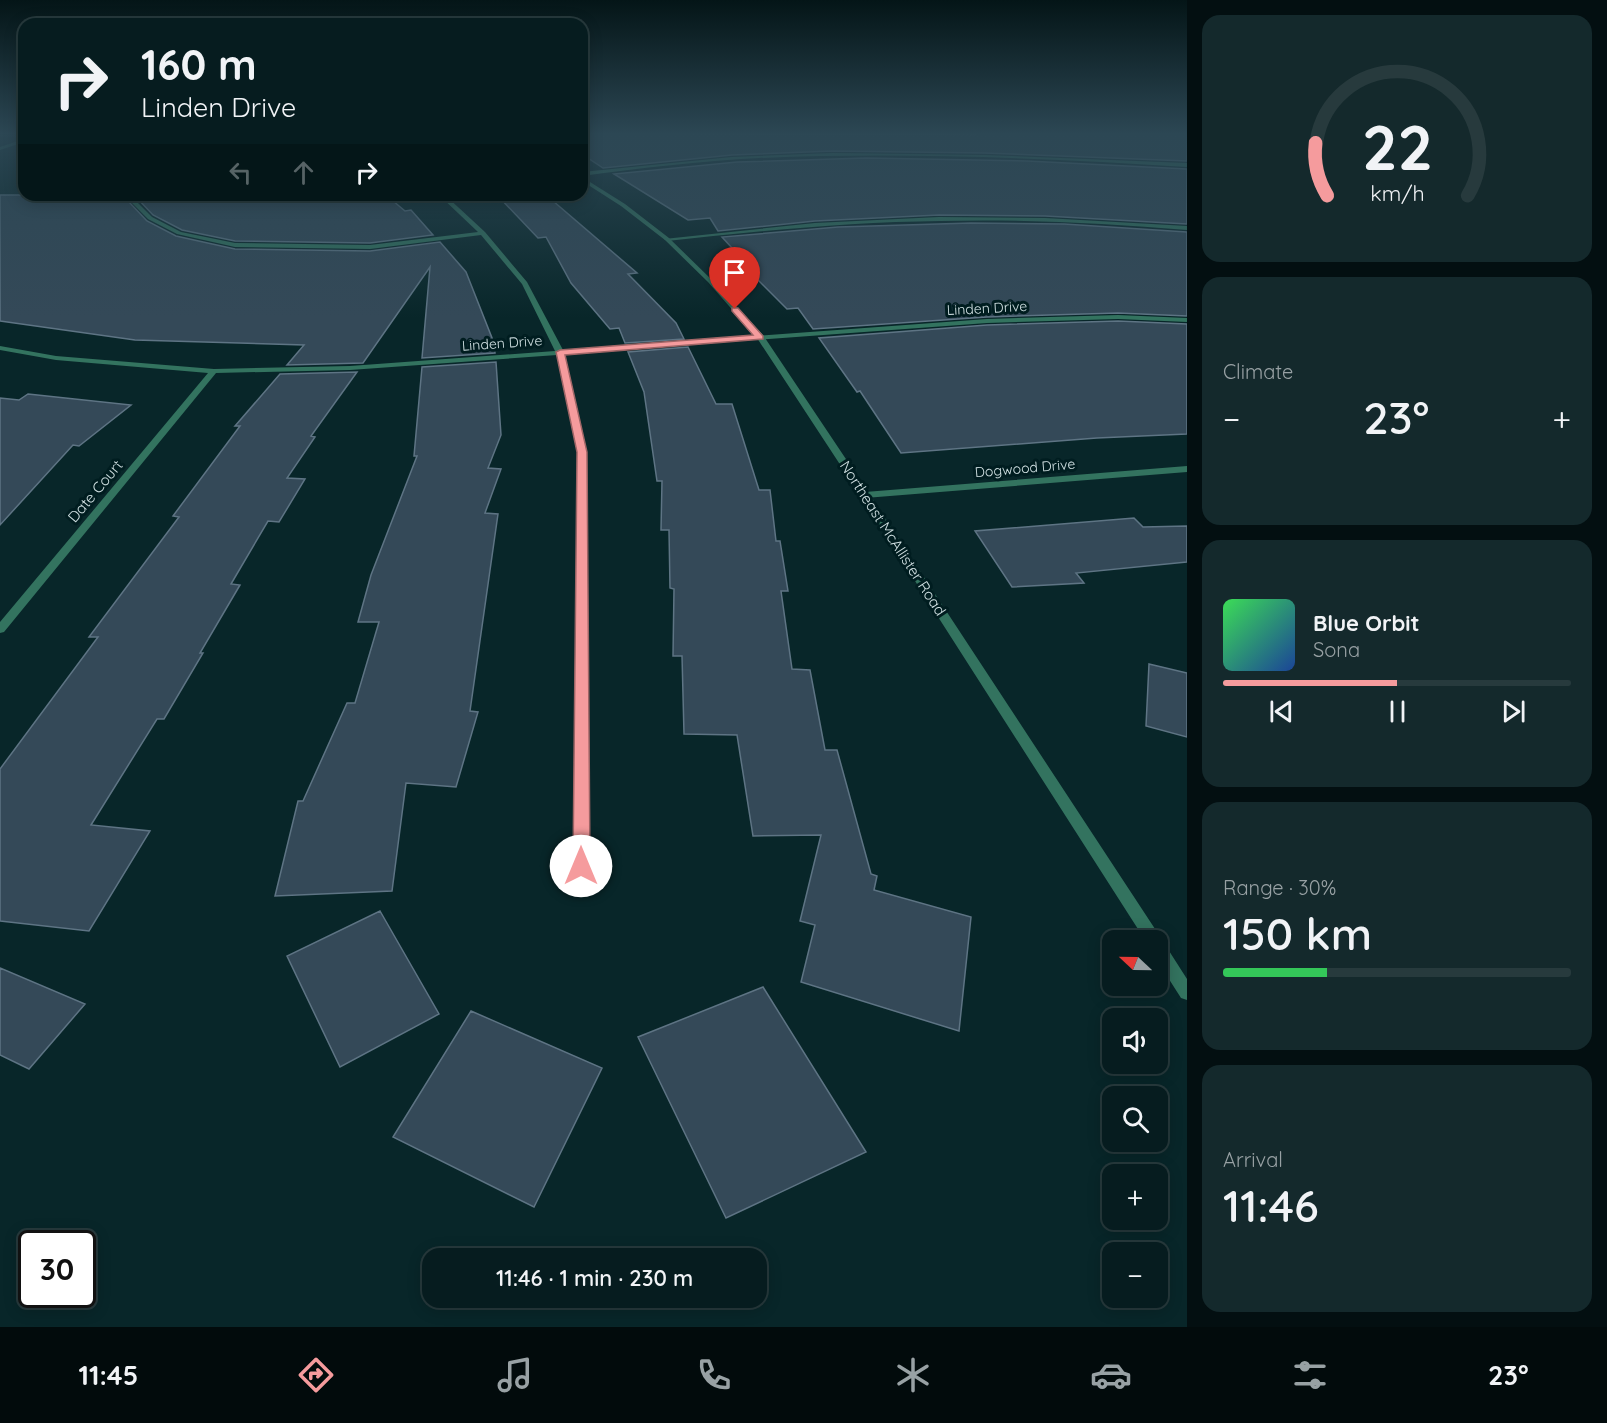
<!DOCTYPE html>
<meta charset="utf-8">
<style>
:root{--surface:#061c1f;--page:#14292c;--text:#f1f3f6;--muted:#98a1a4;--line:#273a3d;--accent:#f59b9d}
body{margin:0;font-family:Quicksand,sans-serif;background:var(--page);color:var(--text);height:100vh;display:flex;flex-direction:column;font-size:22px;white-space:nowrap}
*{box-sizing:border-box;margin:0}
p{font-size:20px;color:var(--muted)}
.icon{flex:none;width:33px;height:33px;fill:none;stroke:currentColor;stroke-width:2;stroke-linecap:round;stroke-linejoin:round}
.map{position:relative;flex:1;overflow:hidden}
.details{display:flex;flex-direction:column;gap:15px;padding:15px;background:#030f11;width:420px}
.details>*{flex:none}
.guide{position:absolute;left:18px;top:18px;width:570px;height:183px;border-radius:18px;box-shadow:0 3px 15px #0003,0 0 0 2px var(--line);background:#061c1f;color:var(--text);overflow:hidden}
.needle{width:39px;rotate:292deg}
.buttons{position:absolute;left:1102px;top:930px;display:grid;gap:12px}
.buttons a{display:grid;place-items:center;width:66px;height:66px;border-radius:12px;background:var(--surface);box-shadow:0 3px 15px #0003,0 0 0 2px var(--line);font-size:30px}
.speed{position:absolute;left:18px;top:1230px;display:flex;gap:12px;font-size:30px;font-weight:700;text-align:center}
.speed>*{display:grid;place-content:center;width:78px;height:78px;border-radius:50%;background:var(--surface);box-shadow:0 3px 15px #0003,0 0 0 2px var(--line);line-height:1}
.speed .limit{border:3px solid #111;border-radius:9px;background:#fff;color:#111}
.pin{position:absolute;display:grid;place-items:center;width:51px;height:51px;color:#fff;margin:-62px -26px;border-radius:50% 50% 50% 0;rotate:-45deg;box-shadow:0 0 6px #0007}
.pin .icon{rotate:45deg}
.me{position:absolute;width:66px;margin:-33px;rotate:0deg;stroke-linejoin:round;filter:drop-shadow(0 0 4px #0008)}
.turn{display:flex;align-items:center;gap:21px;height:126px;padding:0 24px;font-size:27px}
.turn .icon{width:78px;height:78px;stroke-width:2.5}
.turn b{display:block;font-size:42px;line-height:51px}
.lanes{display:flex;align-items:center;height:57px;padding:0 24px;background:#0003;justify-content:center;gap:30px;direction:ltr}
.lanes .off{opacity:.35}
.big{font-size:45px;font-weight:600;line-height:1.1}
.details .card{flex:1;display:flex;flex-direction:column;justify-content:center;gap:9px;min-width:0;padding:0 21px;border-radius:18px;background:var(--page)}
.details .dial{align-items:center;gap:0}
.dial svg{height:156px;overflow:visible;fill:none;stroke:var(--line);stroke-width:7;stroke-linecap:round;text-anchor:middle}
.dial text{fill:var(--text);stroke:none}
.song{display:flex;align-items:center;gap:18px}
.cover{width:72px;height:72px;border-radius:9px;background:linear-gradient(135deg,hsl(130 70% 55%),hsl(220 70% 35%))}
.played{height:6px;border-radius:3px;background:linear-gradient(90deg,var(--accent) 50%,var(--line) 50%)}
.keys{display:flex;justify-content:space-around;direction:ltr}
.heat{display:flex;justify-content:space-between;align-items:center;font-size:33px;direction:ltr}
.charge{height:9px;border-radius:4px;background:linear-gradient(90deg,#34c759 30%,var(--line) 0)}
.trip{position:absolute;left:422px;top:1248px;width:345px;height:60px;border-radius:18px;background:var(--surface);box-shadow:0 3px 15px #0003,0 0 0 2px var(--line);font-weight:600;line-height:60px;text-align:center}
.tab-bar{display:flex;height:96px;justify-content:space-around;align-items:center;background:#020b0c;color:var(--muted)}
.tab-bar .icon{width:42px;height:42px}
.tab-bar .selected{color:var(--accent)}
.tab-bar b{font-size:27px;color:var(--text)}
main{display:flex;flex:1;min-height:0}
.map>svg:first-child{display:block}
</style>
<main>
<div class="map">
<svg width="1187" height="1327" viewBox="0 0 1187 1327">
<rect width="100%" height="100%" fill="#082629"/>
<!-- building -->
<path fill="#344958" stroke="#5e7484" stroke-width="1.5" d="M582,133l393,2 -1,-2h213v28l-203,-8 -151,-2 -101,4 -129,13 -21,-14z
M866,158l161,3 160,8v55l-142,-8 -106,-1 -124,6 -97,10 -8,-13 -22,2 -74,-46 123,-12z
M0,195h386l19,16 6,-1 22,25 -63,8 -135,-2 -53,-11 -29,-15 -16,-17h-8v4l18,19 29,15 59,13 135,2 70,-9 26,30 28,71 1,10 -73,5 8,-91 -67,96 -76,2 17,-20 -169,-5 -135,-19z
M497,195h49l91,78 -9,1 48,49 8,16 -59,4 -6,-15 -9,1 -39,-46 -25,-46 -8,1z
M971,223l93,1 123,8v84l-69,-3 -131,4 -174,12 -15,-21 -11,1 -59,-59 5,-1 -11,-12 116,-10z
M1118,321l69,3v110l-90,4 -196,15 -41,-62 -3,1 -38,-54 168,-13z
M688,347l28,57h16l27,86h11l6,51h4l8,50h-7l11,78 18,1 15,80h12l34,124 6,2 -3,14 97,27 -12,114 -158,-49 14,-57 -15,-4 21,-86 -68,1 -16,-101 -53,-1 -2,-78h-9l1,-67 -4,-1 -1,-58h-8l1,-49h-5l-13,-89 -16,-40z
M496,362l5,73 -13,33 13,1 -16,44 13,1 -28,197 8,1 -22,75 -50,-4 -14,108 -117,5 23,-95h5l44,-98h8l24,-81h-21l13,-47 46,-119h-3l8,-89z
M357,372l-46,64 4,1 -28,41 18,1 -26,43 -11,-1 -37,63 9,1 -40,68h3l-39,66h-7l-66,106 59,6 -61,100 -89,-10v-152l98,-132h-9l90,-120 -6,-1 67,-90h-5l45,-52z
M28,394l103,11 -52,41 -6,-1 -73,80v-127l19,2z
M1134,518l9,9 44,-1v36l-111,11 8,10 -72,4 -37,-56z
M1149,664l38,9v64l-41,-11z
M380,911l59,103 -99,53 -53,-111z
M0,968l85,36 -56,65 -29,-14z
M763,987l103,165 -140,66 -88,-181z
M471,1011l131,57 -68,139 -141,-70z"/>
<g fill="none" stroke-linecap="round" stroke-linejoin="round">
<!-- minor -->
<path fill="#33735f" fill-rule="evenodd" d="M24,139v3l-24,8v-3z
M833,153l151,2 203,8v4c-142,-9 -286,-15 -428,-9 -59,3 -118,10 -177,18v-4l150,-15z
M439,195h6l40,37 42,50 36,68 424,-31 131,-4 69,3v4l-69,-3 -131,4 -423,31 23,98 1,414 -2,4 -5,2 -5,-2 -2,-4 3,-414 -20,-97 -207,15 -134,3 -212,259 -4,1v-11l208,-249 -152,-13 -56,-10v-4l56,10 158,13 136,-3 205,-15 -33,-67 -41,-49 -111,14 -135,-2 -58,-13 -29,-15 -17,-17v-2h4l17,17 29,15 54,11 135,2 108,-13z
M939,217l106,1 142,8v4c-82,-7 -164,-11 -247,-9 -91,1 -182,10 -273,20l-3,-2 151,-16z
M1187,466v6l-322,26 -5,-3 5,-3z"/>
<!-- tertiary -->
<path fill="#33735f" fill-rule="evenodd" d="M582,177l43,27 44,34 43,42 51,55 107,160 289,440 1,7 4,1 23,36v21l-6,-2 -23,-36v-22h-13l-285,-445 -103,-157 -49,-56 -43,-42 -44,-34 -39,-25z"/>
</g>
<!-- sky -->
<linearGradient id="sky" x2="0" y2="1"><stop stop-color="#041517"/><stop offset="0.42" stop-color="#2c4754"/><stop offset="1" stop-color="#2c4754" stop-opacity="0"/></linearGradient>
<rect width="1187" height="318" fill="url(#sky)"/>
<!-- route -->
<path fill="#f59b9d" stroke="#9f6566" stroke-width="1.5" d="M732,308h6l25,28v3l-198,16 22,97 3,414 -3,4 -6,2 -6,-2 -2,-4 4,-414 -21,-100 4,-2 193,-15 -21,-24z"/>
<g text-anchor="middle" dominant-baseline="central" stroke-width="6" stroke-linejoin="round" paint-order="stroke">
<!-- far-street labels -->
<g font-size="14" fill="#d1e1e3" stroke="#001d20">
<text transform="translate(987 308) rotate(-3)">Linden Drive</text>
<text transform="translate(502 343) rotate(-4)">Linden Drive</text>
<text transform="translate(1025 468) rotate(-5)">Dogwood Drive</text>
</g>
<!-- street labels -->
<g font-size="15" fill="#d1e1e3" stroke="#001d20">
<text transform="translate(95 491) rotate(-50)">Date Court</text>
<text transform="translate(893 538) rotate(57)">Northeast McAllister Road</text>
</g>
</g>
</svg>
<div class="buttons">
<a><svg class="needle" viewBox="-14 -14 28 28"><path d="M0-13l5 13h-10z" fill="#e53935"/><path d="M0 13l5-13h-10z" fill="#98a1a4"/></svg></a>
<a><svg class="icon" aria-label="sound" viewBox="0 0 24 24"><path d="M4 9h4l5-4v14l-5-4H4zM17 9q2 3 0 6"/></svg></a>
<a><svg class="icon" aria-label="search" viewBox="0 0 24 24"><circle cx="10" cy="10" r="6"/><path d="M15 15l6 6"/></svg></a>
<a>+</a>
<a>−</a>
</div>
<div class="speed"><div class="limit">30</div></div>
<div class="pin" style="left:735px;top:309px;background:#d93025"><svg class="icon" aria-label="arrive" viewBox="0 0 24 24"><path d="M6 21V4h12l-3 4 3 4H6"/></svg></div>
<svg class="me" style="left:581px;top:866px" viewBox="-20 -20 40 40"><circle r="19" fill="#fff"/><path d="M0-13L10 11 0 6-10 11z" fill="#f59b9d"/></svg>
<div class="trip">11:46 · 1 min · 230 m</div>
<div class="guide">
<div class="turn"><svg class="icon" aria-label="right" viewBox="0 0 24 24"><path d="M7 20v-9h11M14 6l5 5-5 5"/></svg><div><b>160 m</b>Linden Drive</div></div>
<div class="lanes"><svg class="icon off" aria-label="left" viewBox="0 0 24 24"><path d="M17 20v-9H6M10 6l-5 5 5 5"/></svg><svg class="icon off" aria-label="ahead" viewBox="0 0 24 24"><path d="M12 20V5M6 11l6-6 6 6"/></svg><svg class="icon" aria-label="right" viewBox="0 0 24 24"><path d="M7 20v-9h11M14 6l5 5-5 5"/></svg></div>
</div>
</div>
<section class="details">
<div class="card dial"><svg viewBox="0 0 100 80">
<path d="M14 69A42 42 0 1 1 86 69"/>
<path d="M14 69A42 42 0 0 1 8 42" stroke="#f59b9d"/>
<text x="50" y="56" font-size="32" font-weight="700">22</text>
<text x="50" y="72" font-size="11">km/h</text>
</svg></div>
<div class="card"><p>Climate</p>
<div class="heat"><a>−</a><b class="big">23°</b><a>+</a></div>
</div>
<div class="card">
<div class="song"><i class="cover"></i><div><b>Blue Orbit</b><p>Sona</p></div></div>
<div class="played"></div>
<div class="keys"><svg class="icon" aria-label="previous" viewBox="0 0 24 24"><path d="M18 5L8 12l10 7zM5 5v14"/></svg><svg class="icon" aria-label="pause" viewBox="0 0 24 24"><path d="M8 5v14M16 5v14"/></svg><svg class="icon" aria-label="next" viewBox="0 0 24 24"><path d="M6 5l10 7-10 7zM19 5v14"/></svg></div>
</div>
<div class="card"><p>Range · 30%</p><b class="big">150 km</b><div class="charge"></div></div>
<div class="card"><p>Arrival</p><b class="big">11:46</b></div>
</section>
</main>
<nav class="tab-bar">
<b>11:45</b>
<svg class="icon selected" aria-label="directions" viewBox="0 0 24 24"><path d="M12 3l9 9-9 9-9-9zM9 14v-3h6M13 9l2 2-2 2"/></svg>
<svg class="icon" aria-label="music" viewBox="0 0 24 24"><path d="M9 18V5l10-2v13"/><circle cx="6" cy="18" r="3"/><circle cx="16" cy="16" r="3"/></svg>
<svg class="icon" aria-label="phone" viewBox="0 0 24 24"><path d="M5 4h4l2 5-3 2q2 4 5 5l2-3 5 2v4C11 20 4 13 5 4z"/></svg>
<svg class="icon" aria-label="climate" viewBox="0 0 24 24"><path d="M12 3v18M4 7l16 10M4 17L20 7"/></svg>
<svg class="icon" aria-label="car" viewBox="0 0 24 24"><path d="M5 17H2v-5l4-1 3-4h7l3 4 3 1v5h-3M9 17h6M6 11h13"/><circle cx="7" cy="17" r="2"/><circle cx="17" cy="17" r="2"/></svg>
<svg class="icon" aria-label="filters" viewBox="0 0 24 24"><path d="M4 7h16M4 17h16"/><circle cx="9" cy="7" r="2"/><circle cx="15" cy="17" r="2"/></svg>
<b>23°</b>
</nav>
